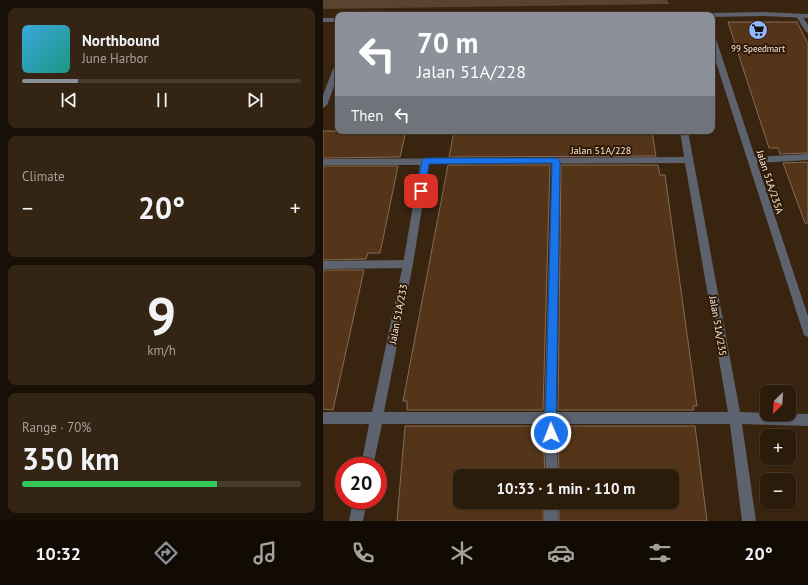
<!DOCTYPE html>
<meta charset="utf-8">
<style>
:root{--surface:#2b1b0b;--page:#332414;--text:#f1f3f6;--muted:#a6a19d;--line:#47392c;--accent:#8c9099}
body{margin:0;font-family:"PT Sans",sans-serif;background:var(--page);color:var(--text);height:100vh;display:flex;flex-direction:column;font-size:15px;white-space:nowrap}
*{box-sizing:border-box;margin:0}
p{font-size:13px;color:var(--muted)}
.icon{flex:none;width:22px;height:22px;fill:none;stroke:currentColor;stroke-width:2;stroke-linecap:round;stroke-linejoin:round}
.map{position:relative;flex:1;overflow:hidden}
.details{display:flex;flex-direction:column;gap:8px;padding:8px;background:#180f06;width:323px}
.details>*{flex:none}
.banner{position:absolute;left:12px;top:12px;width:380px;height:122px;border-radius:8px;box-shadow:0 1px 3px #0004,0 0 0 1px var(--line);background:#8c9099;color:#fff;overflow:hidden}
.needle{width:26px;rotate:205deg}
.controls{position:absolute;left:437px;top:385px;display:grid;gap:8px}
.controls a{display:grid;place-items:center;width:36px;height:36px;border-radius:8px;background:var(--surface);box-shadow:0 1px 3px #0004,0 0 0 1px var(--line);font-size:20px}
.speed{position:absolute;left:12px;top:457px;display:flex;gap:8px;font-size:20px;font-weight:700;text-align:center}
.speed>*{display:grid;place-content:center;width:52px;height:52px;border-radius:50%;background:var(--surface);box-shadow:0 1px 3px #0004,0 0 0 1px var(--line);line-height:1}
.speed .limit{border:6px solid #d22;background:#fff;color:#111}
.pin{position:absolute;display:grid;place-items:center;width:34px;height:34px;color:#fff;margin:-17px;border-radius:8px;box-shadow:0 2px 6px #0006}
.me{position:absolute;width:44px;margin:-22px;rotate:359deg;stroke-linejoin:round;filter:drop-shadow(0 0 3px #0008)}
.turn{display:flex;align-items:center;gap:14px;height:84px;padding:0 16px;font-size:18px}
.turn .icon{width:52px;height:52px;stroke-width:2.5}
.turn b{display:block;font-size:28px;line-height:34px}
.then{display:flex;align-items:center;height:38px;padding:0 16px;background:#0003;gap:8px;font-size:15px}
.big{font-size:30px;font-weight:600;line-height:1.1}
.details .widget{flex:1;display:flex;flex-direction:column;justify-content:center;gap:6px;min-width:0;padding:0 14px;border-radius:8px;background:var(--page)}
.details .dial{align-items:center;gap:0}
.dial b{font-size:52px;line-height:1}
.song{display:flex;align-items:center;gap:12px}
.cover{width:48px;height:48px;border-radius:6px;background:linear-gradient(135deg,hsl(200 70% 55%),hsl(170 70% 35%))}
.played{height:4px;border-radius:2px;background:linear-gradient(90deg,var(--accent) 20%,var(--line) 20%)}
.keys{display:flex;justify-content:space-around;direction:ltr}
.heat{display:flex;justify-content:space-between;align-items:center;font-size:22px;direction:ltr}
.charge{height:6px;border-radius:3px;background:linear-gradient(90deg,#34c759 70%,var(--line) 0)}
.trip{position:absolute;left:130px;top:469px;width:226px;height:40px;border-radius:8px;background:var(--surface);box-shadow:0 1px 3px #0004,0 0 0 1px var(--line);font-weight:600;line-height:40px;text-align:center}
.menu{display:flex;height:64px;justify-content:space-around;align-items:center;background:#110b04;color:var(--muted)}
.menu .icon{width:28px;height:28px}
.menu .current{color:var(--accent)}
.menu b{font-size:18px;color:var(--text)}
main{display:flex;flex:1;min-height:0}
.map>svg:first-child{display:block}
</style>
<main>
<section class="details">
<div class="widget">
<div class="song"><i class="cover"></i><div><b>Northbound</b><p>June Harbor</p></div></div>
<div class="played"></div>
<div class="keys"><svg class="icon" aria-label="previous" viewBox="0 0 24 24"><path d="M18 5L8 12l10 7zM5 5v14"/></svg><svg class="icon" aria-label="pause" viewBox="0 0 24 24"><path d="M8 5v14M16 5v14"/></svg><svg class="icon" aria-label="next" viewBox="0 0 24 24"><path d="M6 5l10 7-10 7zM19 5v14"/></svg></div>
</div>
<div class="widget"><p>Climate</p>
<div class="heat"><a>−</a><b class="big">20°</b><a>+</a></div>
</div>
<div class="widget dial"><b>9</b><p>km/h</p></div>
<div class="widget"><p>Range · 70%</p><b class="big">350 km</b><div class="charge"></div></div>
</section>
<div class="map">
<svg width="485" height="521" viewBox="0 0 485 521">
<rect width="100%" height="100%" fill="#39240f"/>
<!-- green -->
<path fill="#5b442f" d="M0,0h344l2,4 -346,5z"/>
<!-- building -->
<path fill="#543519" stroke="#856b56" d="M405,22h69l11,22v109l-28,1 -2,-6h-9z
M0,131h83l-6,26 -77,1z
M131,131h198l4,25 -207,1z
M485,162v61h-3l-22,-60z
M125,165h102l-7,245h-136v-9h-4z
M238,165h97l2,10h5l32,231h-4l1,4h-136z
M0,166h75l-18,87h-12l-2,6 -43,1z
M0,270h41l-31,140 -10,-1z
M82,426h138l2,50h-85v26h83v19h-146z
M235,426h137l12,95h-148v-19h113v-26h-113z"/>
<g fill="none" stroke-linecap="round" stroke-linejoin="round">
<!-- service -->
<path fill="#5c636f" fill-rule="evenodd" d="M474,15l5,1 6,9v8l-2,-1 -10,-16z
M12,64h3v12l-11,29 -4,3v-13z
M233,158l4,3 -4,257 2,58h-12l-2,-58 8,-257z
M85,260l4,1 1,3 -1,3 -4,1 -85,1v-8z
M221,502h14v19h-14z"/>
<!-- minor -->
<path fill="#5c636f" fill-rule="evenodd" d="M440,12l45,2v4l-45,-2 -51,1v-2h-3l3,-2z
M0,18h15v4h-15z
M389,37l4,2 39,118 53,-3v6l-51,3 51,153v21l-4,-2 -1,-3 -91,-282z
M357,131h8l52,281 68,2v12l-66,-2 14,97h-14l-12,-97h-348l-9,42h-12l8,-42h-46v-12h49l31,-148 17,-99h-97v-6l361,-2zM362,163l43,249h-344l29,-148 16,-100z
M30,500h14l-4,21h-14z"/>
</g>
<!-- route -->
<path fill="#1a73e8" stroke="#114b97" d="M102,158h131l4,3 -4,272 -1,4 -4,2 -4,-2 -2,-4 7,-270 -123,1 -4,27 -4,3 -5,-3 6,-30z"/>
<!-- icons -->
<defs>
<g id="supermarket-disc" transform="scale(1)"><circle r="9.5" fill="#90b8fd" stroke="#2f1a06"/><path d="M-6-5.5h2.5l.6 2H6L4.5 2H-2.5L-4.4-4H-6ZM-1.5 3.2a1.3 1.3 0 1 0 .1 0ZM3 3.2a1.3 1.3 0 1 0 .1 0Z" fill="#111"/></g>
</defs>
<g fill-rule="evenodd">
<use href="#supermarket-disc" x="435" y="30"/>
</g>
<g text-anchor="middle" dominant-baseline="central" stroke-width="4" stroke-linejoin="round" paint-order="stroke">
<!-- far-poi labels -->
<g font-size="9" fill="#feefe3" stroke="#2f1a06">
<text x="435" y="48">99 Speedmart</text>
</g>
<!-- street labels -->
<g font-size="10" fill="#feefe3" stroke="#2f1a06">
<text x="278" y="150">Jalan 51A/228</text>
<text transform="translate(447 182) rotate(72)">Jalan 51A/235A</text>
<text transform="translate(75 314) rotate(-79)">Jalan 51A/233</text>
<text transform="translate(395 326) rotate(80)">Jalan 51A/235</text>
</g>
</g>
</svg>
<div class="controls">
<a><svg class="needle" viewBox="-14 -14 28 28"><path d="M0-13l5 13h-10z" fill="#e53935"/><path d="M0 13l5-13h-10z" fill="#a6a19d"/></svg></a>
<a>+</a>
<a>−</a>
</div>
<div class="speed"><div class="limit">20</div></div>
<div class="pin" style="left:98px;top:191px;background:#d93025"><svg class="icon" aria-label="arrive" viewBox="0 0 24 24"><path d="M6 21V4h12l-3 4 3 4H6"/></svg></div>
<svg class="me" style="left:228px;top:433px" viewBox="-20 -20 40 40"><circle r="17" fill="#1a73e8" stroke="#fff" stroke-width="3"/><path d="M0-11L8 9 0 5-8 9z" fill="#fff"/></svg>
<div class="trip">10:33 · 1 min · 110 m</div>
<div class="banner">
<div class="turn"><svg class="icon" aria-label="left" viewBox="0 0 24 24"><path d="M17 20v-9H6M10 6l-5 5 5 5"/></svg><div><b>70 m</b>Jalan 51A/228</div></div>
<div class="then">Then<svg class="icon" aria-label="left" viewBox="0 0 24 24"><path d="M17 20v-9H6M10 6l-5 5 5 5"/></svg></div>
</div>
</div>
</main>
<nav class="menu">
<b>10:32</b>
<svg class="icon current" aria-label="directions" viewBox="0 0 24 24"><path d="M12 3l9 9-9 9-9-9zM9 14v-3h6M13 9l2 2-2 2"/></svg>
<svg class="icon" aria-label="music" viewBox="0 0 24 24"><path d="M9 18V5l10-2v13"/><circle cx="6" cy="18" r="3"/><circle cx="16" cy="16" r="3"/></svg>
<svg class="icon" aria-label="phone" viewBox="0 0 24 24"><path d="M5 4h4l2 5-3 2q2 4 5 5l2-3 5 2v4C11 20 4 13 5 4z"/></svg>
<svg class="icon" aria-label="climate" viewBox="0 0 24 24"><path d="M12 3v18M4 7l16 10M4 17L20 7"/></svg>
<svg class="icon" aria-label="car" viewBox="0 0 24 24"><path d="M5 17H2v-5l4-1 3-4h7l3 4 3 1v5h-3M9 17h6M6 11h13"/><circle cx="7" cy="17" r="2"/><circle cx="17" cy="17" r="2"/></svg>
<svg class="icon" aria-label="filters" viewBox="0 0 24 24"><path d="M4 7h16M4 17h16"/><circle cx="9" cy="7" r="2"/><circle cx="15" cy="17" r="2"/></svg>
<b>20°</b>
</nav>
